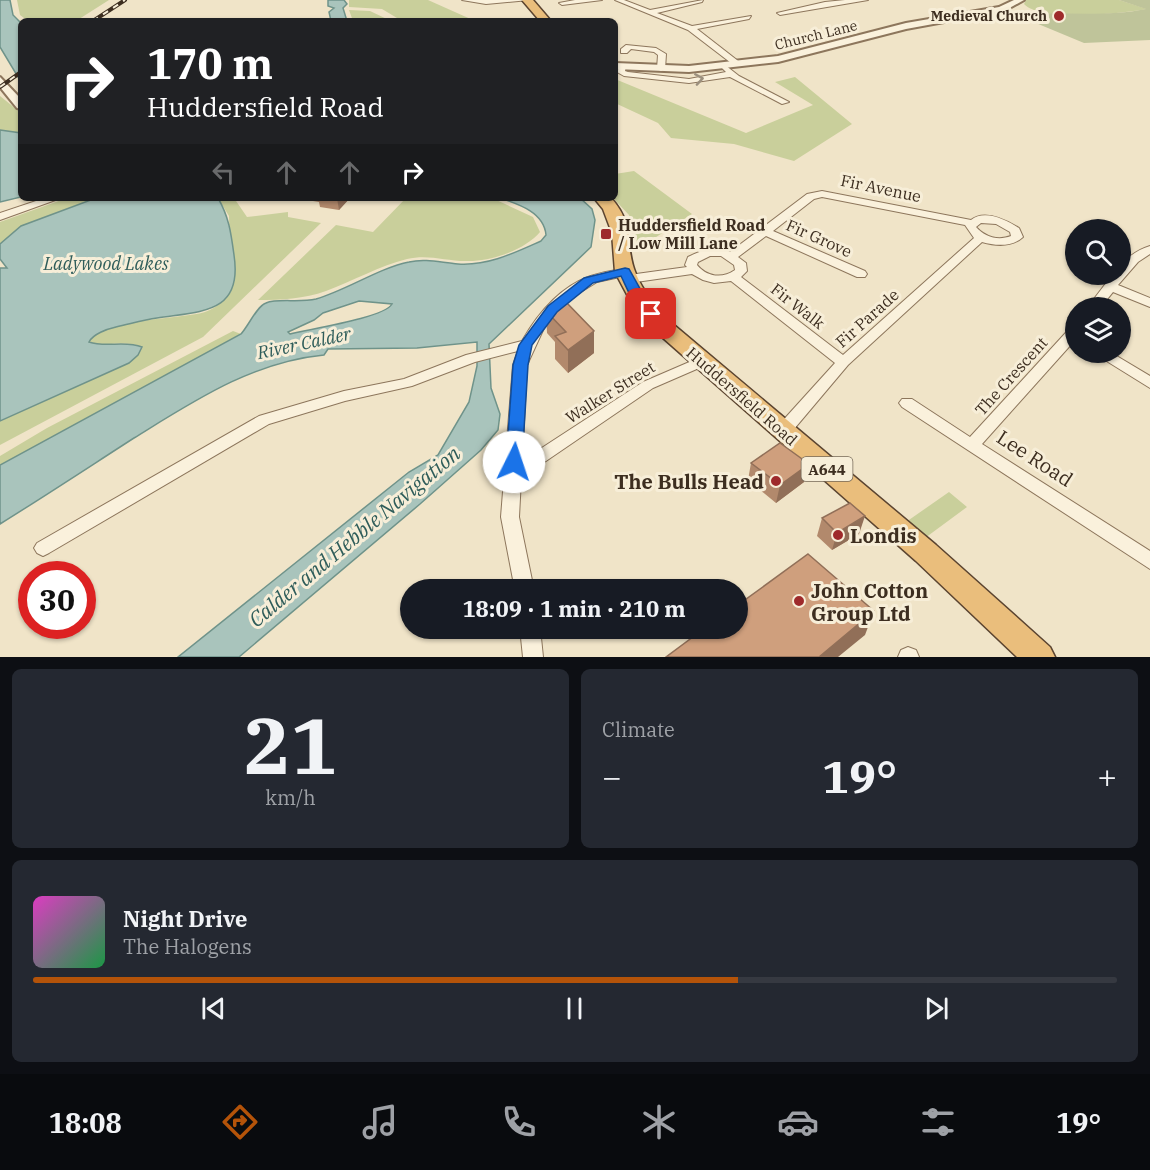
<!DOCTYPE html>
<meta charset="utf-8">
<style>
:root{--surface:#171b24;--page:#242831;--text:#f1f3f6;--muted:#9ea1a6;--line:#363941;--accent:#b45309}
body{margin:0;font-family:"IBM Plex Serif",serif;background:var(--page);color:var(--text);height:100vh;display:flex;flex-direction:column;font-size:22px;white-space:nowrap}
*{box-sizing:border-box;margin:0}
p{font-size:20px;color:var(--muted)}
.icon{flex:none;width:33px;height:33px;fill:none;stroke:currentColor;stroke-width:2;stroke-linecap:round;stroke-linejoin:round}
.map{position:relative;height:657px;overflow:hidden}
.drawer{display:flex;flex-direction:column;gap:12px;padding:12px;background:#0d0f14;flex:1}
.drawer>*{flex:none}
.hud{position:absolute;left:18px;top:18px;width:600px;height:183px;border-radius:9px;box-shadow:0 2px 4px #0004;background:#202124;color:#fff;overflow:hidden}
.tools{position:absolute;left:1065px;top:219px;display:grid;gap:12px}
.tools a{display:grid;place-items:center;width:66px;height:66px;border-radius:50%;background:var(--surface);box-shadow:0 2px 4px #0004;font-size:30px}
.speed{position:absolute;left:18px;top:561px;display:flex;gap:12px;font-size:30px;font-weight:700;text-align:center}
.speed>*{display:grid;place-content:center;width:78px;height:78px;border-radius:50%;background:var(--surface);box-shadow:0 2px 4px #0004;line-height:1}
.speed .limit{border:9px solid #d22;background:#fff;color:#111}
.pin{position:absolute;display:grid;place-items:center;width:51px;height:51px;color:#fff;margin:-26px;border-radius:12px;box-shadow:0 3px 9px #0006}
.me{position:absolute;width:66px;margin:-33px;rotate:4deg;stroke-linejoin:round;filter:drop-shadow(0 0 4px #0008)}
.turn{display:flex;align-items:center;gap:21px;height:126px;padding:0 30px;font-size:27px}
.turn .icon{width:78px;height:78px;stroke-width:2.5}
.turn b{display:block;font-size:42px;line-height:51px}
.lanes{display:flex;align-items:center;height:57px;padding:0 30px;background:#0003;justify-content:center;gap:30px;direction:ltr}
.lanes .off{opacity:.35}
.big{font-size:45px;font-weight:800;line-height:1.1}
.drawer .widget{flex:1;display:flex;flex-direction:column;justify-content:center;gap:9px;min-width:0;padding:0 21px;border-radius:9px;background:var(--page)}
.drawer .dial{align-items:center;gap:0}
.dial b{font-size:78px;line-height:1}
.song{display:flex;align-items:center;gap:18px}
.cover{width:72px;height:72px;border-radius:9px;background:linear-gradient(135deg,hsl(310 70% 55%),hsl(140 70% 35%))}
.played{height:6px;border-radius:3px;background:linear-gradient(90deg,var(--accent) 65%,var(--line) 65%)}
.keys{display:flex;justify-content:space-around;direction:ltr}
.heat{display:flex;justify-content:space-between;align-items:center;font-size:33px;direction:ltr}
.drawer .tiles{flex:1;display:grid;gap:12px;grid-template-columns:1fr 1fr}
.widget:last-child{grid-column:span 2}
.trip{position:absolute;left:400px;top:579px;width:348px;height:60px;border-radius:30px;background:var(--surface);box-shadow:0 2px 4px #0004;font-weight:800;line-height:60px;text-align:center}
.menu{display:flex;height:96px;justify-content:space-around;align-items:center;background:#090b0e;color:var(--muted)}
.menu .icon{width:42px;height:42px}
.menu .active{color:var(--accent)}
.menu b{font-size:27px;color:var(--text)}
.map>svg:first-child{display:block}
</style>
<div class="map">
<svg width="1150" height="657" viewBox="0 0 1150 657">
<rect width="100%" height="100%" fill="#f0e4c8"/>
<!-- green -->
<path fill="#c9cf9b" d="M17,0h92l-33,21h-48l-8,-6z
M349,0h79l47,21h-73l-20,-12 -33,-2z
M1026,0h93l28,9c-25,4 -105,14 -123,-5z
M349,10l21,1 21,10h-38z
M795,77l57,47 -58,37 -60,-17 -63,-6 -13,-15 -43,-20v-24l131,54 67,-28 -38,-23z
M0,96l21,17v20l-21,-3z
M634,171l58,43 -53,34 -10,-33 -16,-17 2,-24z
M67,198h29l-75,28 -21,18v-22z
M218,198h16l13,19 41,-5v5l33,6 -118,114 -203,108v-24l129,-58 13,-16c-17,-8 -36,1 -54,-5 17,-25 91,-22 117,-30 12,-4 19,-12 26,-20l-2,-76z
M406,198h86l41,19 7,15c-15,18 -50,30 -74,29 -21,0 -38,-7 -59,-2 -28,7 -54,22 -81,32 -22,8 -45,9 -68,9l78,-75 37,7z
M233,331l8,3 -241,131v-9l47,-28z
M949,492l18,15 -42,31 -19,-16z"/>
<!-- cemetery -->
<path fill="#bfc49a" d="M1119,0h31v40l-66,3 -70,-29c43,-3 88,4 132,-5z"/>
<!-- water -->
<path fill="#a9c4bc" stroke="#6f938a" stroke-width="1.5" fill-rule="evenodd" d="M0,0h10l3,15 8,8v59l-21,-35z
M328,0h16l3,4 -4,4 4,13h-16l-2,-9 5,-4 -6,-2z
M0,130l21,3v64l-21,5z
M96,198h122c11,19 13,35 16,57 9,59 -33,56 -77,63 -14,2 -27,6 -41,9 -9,2 -23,7 -27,15 17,6 36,-2 53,5l-4,8 -9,8 -129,58v-153h7l-7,-9v-15l21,-18z
M500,198h80l12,11 3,11 -4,27 -102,97 2,44 9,26 -2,16 -17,20 -61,54 -181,153h-61l231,-185 29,-17 31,-53 8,-36v-24l-60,6 -89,1 -4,6c-72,7 -130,46 -190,83 -45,29 -89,58 -134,86v-59l241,-131c8,-9 16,-28 25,-31 12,-5 33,0 50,-4 31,-9 63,-31 93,-37 17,-4 33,1 49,2 30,2 56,-11 83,-23l5,-6c-2,-23 -28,-31 -46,-37zM359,301l33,3c-8,14 -83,25 -102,30l-2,-2 26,-12 9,-7z"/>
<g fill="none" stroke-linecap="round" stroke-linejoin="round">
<!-- minor casing -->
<g stroke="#8d765c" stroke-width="2">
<path id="minor" d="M462,0h67l-43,4z
M575,0h27l-40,5 -3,-2z
M615,0h9l26,10 53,-10 -1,2 -45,11 35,13 59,-10 -2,3 -52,10 45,35 -7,2 -47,-36z
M845,0h23l-88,15 -3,-2 48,-11z
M626,45l30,3 10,6 -1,15 -4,2 -4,-2 1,-14 -4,-3 -23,-3 -4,4h-6v-4z
M620,65h6l-1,6 3,1 61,7 37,-7 -5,-5 4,-2 14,11 50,26 -7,2 -52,-27 -41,6 -65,-7 -7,-4z
M822,191l149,29c14,-11 35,0 48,8l4,9c-11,10 -27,9 -41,5l-134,123 -59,70h-12l-2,-4 2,-4 58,-64 -104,-82 -17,2 -11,-3 -11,-6 -63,9 -6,-4 6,-4 58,-8 -2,-2 3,-8c14,-7 26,-12 42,-5l77,-58zM822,197l143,28 9,13 -131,117 -102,-78 6,-6 -1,-8 -8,-6 28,-21 91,41h8l2,-3 -2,-3 -92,-40 41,-32zM981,223l15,1 14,8 1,4c-13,5 -26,1 -35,-9zM710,256h11l13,9 1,5c-13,9 -28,7 -38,-5l1,-3z
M45,198h16l-61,22v-7z
M1150,246v8l-12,8 -20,23 32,13v9l-37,-15 -13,16h-13l26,-34h7v-8c9,-10 17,-16 30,-20z
M625,268l6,4 -2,3 -32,7 -26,16 -27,30 -17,37 -8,152 15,73h-19l-14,-73 12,-152 5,-14 -43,11 -63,24 -67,15 -76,23 -220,129 -6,3 -6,-3 -3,-5 3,-5 222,-127 85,-25 60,-12 62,-24 56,-14c15,-26 37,-53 66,-64 12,-5 25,-6 37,-9z
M1076,326v13l-94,105 168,107v18l-248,-162 -3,-4 3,-4h10l58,38 101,-110z
M1092,352h18l40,24v12z
M701,357l5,2 2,3 -2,3 -53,23 -107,73 -6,2 -6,-2 -2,-4 2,-4 109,-71z
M520,628h20l3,29h-20z
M908,647l8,3 3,7h-21l3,-7z"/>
</g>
<!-- tertiary casing -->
<g stroke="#8d765c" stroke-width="4">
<path id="tertiary" d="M1014,0h10l-20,11 -98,18 -128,33 -89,10 -74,-3v-6l74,3 89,-10 128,-33 93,-16z
M0,77l21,22v10l-4,-1 -17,-21z"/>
</g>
<!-- trunk casing -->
<g stroke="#5b4430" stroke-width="3">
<path id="trunk" d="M522,0h11l18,21h-11z
M594,198h17c25,27 13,49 25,76 7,18 20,32 32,46l268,225 114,102 5,10h-38l-101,-96 -262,-231 -23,-28 -16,-30 -3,-39 -9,-24z"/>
</g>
<!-- minor -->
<use href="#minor" fill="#faf1dc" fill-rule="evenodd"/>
<!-- tertiary -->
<use href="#tertiary" fill="#faf1dc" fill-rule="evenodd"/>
<!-- trunk -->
<use href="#trunk" fill="#eabe7c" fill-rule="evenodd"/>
<!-- rail casing -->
<g stroke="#3d2e20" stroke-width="4">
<path id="rail" d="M93,21l32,-21
M0,87l21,-15"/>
</g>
<!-- rail -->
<use href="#rail" stroke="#f7eed8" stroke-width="2" stroke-dasharray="6" stroke-linecap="butt"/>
</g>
<!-- wall -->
<path fill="#b2896c" d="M307,198h43l-11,12 -19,-3 -1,-5 -12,-2z
M546,311l48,42 -26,20 -13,-14v-17l-8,-9z
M751,463l58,1 -5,18 -28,21 -28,-23z
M822,518l37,16 -27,16 -15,-14z"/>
<!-- shaded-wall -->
<path fill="#916f58" d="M337,198h13l-11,12z
M594,331v22l-26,20v-23z
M809,464l-5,18 -28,21 4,-18z
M865,516l-6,18 -27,16 5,-17z
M874,611l-9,24 -27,22h-19z"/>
<!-- building -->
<path fill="#cf9f7d" stroke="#916f58" stroke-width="1.5" d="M565,301l29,30 -26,19 -13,-14 11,-4 -20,-21 7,-6z
M780,443l29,21 -29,21 -29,-22z
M850,503l15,13 -28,17 -15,-15z
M808,554l66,57 -55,46h-153l39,-29h33v-23z"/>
<!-- one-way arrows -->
<defs><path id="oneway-chevron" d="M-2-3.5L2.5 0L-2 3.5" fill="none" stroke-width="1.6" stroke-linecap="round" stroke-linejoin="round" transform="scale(1.5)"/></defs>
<use stroke="#9c907e" href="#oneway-chevron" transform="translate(699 79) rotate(-9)"/>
<!-- route -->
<path fill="#1a73e8" stroke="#114b97" stroke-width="1.5" d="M625,268l4,1 18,32 11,13 -7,4c-15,-5 -23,-28 -30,-42l-28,7 -36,29 -25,33 -4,20 -6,97 -8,6 -6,-2 -2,-4 7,-97 6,-20 29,-39 36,-28z"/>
<!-- markers -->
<g fill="#9e2a2b" stroke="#f7eed8" stroke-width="2">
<circle cx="1059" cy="16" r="6"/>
<rect x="600" y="228" width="12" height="12" rx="3"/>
<circle cx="776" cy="481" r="6"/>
<circle cx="838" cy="535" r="6"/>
<circle cx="799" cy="601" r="6"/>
</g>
<g text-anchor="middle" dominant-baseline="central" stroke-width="6" stroke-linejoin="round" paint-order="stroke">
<!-- far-poi labels -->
<g font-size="14" font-weight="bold" fill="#3d2e20" stroke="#f7eed8" text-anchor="end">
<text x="1047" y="16">Medieval Church</text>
</g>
<!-- far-street labels -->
<g font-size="14" fill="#3d2e20" stroke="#f7eed8">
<text transform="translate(816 35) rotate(-14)">Church Lane</text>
</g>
<!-- shield labels -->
<rect fill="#f7eed8" stroke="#756857" stroke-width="1.5" x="801.5" y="457" width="51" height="24" rx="4.5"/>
<g font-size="15" font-weight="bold" fill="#3d2e20">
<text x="827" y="469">A644</text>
</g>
<!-- street labels -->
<g font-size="16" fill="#3d2e20" stroke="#f7eed8">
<text transform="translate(881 188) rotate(12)">Fir Avenue</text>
<text transform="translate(819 238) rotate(24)">Fir Grove</text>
<text transform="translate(798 306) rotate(38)">Fir Walk</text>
<text transform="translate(867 318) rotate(-42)">Fir Parade</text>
<text transform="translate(1011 376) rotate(-48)">The Crescent</text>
<text transform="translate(610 392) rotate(-32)">Walker Street</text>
<text transform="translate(742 396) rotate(41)">Huddersfield Road</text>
</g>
<!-- poi labels -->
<g font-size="16" font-weight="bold" fill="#3d2e20" stroke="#f7eed8" text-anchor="start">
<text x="618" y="225">Huddersfield Road<tspan x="618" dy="18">/ Low Mill Lane</tspan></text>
</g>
<!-- water labels -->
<g font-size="18" font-style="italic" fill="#2f5d5a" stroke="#f7eed8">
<text x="106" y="263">Ladywood Lakes</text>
<text transform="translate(304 343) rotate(-12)">River Calder</text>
</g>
<!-- near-street labels -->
<g font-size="20" fill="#3d2e20" stroke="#f7eed8">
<text transform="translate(1035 458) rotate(33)">Lee Road</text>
</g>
<!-- near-poi labels -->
<g font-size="20" font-weight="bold" fill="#3d2e20" stroke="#f7eed8" text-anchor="start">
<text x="764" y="481" text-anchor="end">The Bulls Head</text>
<text x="850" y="535">Londis</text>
<text x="811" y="590">John Cotton<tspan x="811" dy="23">Group Ltd</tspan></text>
</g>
<!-- near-water labels -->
<g font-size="21" font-style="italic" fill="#2f5d5a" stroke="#f7eed8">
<text transform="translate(354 536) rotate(-40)">Calder and Hebble Navigation</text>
</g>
</g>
</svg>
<div class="tools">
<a><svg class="icon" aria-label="search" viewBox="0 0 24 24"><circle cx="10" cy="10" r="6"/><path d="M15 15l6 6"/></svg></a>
<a><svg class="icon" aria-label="layers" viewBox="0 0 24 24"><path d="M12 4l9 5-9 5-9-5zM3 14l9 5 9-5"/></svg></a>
</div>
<div class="speed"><div class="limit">30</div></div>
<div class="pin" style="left:651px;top:314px;background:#d93025"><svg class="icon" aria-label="arrive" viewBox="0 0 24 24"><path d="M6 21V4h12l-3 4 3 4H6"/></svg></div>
<svg class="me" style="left:514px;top:462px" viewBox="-20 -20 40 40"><circle r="19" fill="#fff"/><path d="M0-13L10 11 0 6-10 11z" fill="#1a73e8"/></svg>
<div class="trip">18:09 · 1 min · 210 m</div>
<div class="hud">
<div class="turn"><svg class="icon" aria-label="right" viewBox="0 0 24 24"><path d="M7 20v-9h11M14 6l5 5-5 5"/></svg><div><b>170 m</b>Huddersfield Road</div></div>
<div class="lanes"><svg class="icon off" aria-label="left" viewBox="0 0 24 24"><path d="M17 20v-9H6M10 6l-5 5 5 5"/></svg><svg class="icon off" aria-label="ahead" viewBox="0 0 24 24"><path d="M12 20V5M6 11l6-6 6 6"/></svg><svg class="icon off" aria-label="ahead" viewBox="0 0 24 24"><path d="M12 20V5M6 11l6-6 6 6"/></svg><svg class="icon" aria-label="right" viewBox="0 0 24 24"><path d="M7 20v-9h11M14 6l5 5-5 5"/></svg></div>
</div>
</div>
<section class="drawer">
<div class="tiles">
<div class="widget dial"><b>21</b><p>km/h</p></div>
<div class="widget"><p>Climate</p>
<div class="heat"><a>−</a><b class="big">19°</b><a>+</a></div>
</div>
<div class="widget">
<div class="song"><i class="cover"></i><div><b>Night Drive</b><p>The Halogens</p></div></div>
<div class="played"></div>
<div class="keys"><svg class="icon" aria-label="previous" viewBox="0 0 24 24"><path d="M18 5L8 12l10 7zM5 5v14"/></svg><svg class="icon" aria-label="pause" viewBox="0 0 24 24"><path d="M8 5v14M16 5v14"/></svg><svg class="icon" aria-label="next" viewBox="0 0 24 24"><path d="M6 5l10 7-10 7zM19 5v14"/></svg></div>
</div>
</div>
</section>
<nav class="menu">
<b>18:08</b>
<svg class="icon active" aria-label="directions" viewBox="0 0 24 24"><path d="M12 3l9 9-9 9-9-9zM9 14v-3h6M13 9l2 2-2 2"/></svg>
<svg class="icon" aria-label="music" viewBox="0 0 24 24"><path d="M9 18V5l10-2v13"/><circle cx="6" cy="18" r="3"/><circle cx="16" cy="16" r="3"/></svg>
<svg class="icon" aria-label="phone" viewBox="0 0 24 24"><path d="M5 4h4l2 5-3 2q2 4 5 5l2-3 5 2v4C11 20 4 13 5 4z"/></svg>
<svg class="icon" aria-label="climate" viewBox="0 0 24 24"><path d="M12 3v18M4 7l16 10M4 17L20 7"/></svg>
<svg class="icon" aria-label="car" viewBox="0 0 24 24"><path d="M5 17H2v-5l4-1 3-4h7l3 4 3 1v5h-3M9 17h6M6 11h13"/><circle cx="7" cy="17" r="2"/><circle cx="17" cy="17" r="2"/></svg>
<svg class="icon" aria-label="filters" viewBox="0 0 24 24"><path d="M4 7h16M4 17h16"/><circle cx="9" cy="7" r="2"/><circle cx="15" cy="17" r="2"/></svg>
<b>19°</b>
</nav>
